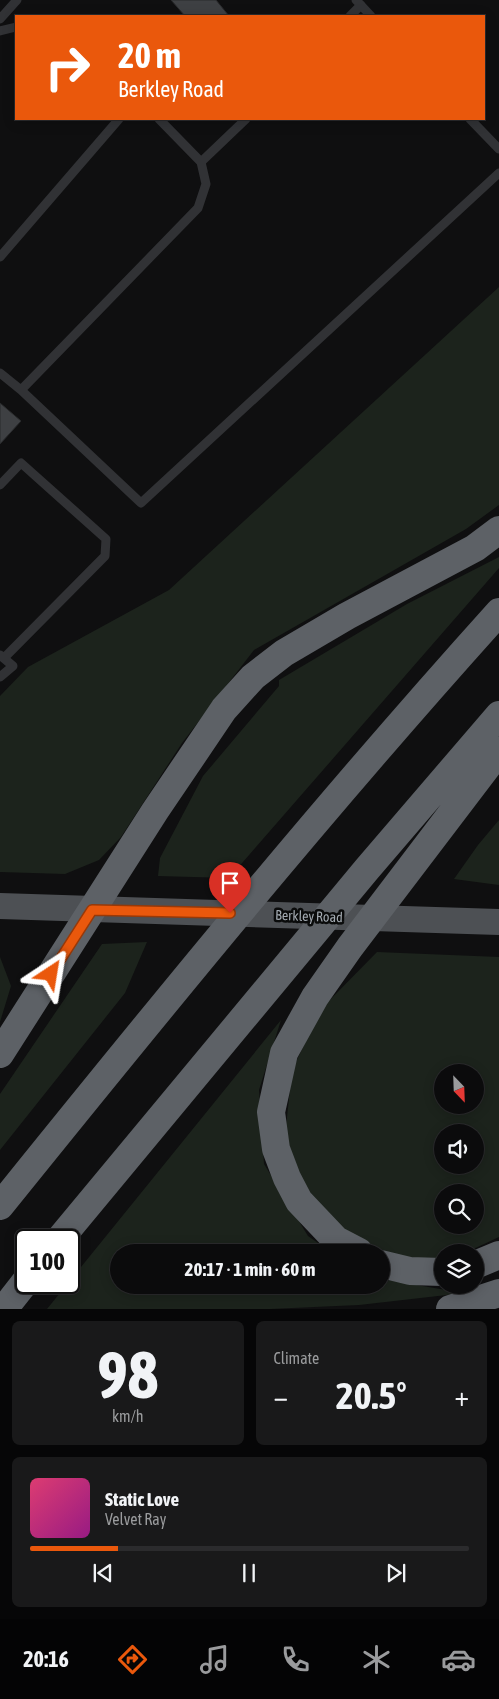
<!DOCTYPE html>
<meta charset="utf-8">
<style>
:root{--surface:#0b0b0c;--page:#19191a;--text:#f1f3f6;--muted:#9a9b9d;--line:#2b2b2d;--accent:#ea580c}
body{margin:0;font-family:"Asap Condensed",sans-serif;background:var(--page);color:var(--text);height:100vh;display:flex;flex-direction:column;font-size:19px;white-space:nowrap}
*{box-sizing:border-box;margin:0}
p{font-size:16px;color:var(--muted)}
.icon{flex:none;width:28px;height:28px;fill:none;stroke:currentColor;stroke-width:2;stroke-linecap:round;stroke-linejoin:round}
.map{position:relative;height:1309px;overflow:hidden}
.details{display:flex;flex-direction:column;gap:12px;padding:12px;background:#060607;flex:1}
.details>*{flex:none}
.banner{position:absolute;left:15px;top:15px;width:470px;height:105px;border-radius:0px;box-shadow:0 2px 12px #0003,0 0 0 1px var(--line);background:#ea580c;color:#fff;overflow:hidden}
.needle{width:32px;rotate:157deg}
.fabs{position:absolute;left:434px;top:1064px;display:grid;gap:10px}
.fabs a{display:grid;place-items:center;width:50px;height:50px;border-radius:50%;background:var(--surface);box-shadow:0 2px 12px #0003,0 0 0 1px var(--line);font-size:25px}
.speed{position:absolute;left:15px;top:1229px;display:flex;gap:10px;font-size:25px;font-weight:700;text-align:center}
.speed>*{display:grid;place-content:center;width:65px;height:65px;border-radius:50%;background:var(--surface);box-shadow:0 2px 12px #0003,0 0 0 1px var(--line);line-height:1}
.speed .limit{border:2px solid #111;border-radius:8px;background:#fff;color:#111}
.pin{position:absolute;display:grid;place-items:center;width:42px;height:42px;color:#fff;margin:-51px -21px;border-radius:50% 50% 50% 0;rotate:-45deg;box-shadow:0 0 5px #0007}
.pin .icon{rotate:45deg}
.me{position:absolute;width:55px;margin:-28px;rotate:33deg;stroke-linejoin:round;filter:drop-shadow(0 0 4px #0008)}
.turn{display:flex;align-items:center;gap:18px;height:105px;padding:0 20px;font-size:22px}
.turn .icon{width:65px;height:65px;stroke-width:2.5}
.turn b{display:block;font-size:35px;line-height:42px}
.big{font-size:38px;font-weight:700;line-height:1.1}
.details .widget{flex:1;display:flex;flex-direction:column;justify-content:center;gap:8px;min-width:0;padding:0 18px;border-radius:8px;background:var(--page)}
.details .dial{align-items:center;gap:0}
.dial b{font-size:65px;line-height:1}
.song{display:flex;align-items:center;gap:15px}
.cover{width:60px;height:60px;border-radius:8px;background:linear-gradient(135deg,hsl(340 70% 55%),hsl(310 70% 35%))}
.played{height:5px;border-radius:2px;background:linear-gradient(90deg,var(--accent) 20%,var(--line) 20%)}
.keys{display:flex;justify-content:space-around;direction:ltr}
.heat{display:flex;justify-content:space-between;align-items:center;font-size:28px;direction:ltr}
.details .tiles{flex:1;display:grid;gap:12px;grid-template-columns:1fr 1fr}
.widget:last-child{grid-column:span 2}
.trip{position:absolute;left:110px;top:1244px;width:280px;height:50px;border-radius:25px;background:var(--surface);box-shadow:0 2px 12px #0003,0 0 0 1px var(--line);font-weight:700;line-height:50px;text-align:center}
.tab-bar{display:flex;height:80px;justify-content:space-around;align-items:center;background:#040405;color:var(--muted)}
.tab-bar .icon{width:35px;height:35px}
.tab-bar .active{color:var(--accent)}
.tab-bar b{font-size:22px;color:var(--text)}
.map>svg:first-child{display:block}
</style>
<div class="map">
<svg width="499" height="1309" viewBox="0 0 499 1309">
<rect width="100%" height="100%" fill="#0f0f10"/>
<!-- green -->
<path fill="#1c231c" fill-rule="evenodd" d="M499,287v218l-33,24 -212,121 -72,93 -61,94 -22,23 -34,14 -65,-2v-176l28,-29 141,-77z
M499,557v11l-270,310 -71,-2 2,-18 43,-82 76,-90v-6l128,-76z
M499,820v65l-45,-6 24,-34z
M147,942l-22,51 -125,157v-56l102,-150z
M377,952l122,5v280l-32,15h-25v8l-46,-3 -52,-27 -41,-43 -18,-51 7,-66 30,-62zM442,1072h33v33h-33zM442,1132h33v33h-33zM442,1192h33v33h-33z
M0,957l11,29 -11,36z
M281,1020l-22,70 5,74 44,72 23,16h-212v33h262v-6l83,14 -105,12 -89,4h-223z"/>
<!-- building -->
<path fill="#3e4043" stroke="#292a2c" d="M171,0h45l13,16h-44z
M0,403l21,18 -21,23z"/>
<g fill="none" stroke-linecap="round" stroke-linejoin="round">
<!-- lane -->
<path stroke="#313235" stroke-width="9" d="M356,0l15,16
M350,16l11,-11
M0,19l17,-19
M0,31l16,-4
M470,119l29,30
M201,162l45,-43
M0,257l119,-138
M0,373l21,17 177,-182 8,-24 -5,-22 -42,-43
M21,390l120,113 358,-330
M0,485l21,-22 85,76 -1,17 -101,102
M0,655l13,11 -13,11"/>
<!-- primary -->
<path stroke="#4d5054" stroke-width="26" d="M0,906l499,16"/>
<!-- highway -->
<path stroke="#5d6166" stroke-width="28" d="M0,1054l155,-243 69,-102 29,-32 31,-24 63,-37 128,-68 24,-18
M0,1206c162,-201 326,-402 499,-594
M59,1240l308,-371 132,-154
M359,1252l-23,-12 -37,-39 -12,-23 -11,-29 -5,-37 13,-59 31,-56 35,-50 149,-196
M381,1264l29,7 32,1
M475,1265l24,-10
M4,1309l22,-28
M450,1309l49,-16"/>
</g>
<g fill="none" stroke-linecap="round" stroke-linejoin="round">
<!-- route casing -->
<g stroke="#983908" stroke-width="12">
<path id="route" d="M51,974l41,-64 138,3"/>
</g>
<!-- route -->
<use href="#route" stroke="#ea580c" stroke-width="9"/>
</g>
<g text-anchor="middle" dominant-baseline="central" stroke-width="5" stroke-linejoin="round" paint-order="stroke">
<!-- street labels -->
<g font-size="14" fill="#a2a9b0" stroke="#0a0b0b">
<text transform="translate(309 916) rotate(2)">Berkley Road</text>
</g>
</g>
</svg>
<div class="fabs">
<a><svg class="needle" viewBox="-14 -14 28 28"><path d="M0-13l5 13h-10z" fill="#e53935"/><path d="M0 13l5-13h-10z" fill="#9a9b9d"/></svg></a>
<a><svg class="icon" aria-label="sound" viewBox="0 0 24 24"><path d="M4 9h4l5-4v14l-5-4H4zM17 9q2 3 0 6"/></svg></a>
<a><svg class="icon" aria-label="search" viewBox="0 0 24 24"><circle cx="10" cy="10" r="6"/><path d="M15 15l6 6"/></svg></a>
<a><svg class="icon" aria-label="layers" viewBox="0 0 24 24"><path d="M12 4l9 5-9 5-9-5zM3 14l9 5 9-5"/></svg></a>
</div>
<div class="speed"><div class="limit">100</div></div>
<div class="pin" style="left:230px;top:913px;background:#d93025"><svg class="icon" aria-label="arrive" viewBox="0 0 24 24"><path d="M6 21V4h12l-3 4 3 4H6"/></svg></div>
<svg class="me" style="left:51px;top:974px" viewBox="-20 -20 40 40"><path d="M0-17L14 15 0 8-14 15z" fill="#ea580c" stroke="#fff" stroke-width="4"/></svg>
<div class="trip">20:17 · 1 min · 60 m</div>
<div class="banner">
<div class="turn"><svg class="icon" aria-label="right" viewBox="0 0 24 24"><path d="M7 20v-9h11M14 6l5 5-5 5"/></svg><div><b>20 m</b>Berkley Road</div></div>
</div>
</div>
<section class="details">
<div class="tiles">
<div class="widget dial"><b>98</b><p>km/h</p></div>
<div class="widget"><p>Climate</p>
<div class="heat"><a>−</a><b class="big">20.5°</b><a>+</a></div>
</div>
<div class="widget">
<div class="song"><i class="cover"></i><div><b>Static Love</b><p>Velvet Ray</p></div></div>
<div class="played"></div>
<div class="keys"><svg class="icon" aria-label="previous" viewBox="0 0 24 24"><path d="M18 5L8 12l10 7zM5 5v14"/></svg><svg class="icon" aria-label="pause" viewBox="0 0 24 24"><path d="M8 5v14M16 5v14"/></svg><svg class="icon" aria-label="next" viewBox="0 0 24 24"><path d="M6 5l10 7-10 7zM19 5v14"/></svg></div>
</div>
</div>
</section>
<nav class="tab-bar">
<b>20:16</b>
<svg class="icon active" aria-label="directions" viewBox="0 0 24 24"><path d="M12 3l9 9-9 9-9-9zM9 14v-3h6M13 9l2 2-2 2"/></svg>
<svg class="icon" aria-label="music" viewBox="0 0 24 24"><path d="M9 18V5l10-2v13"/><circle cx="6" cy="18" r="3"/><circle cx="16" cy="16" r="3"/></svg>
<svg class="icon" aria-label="phone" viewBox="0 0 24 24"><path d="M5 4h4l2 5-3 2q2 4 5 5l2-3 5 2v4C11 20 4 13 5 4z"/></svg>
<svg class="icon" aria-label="climate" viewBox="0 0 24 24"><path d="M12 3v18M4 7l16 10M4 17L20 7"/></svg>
<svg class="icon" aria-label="car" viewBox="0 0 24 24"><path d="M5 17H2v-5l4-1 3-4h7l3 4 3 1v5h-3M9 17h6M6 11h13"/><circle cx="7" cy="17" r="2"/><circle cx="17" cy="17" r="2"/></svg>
</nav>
